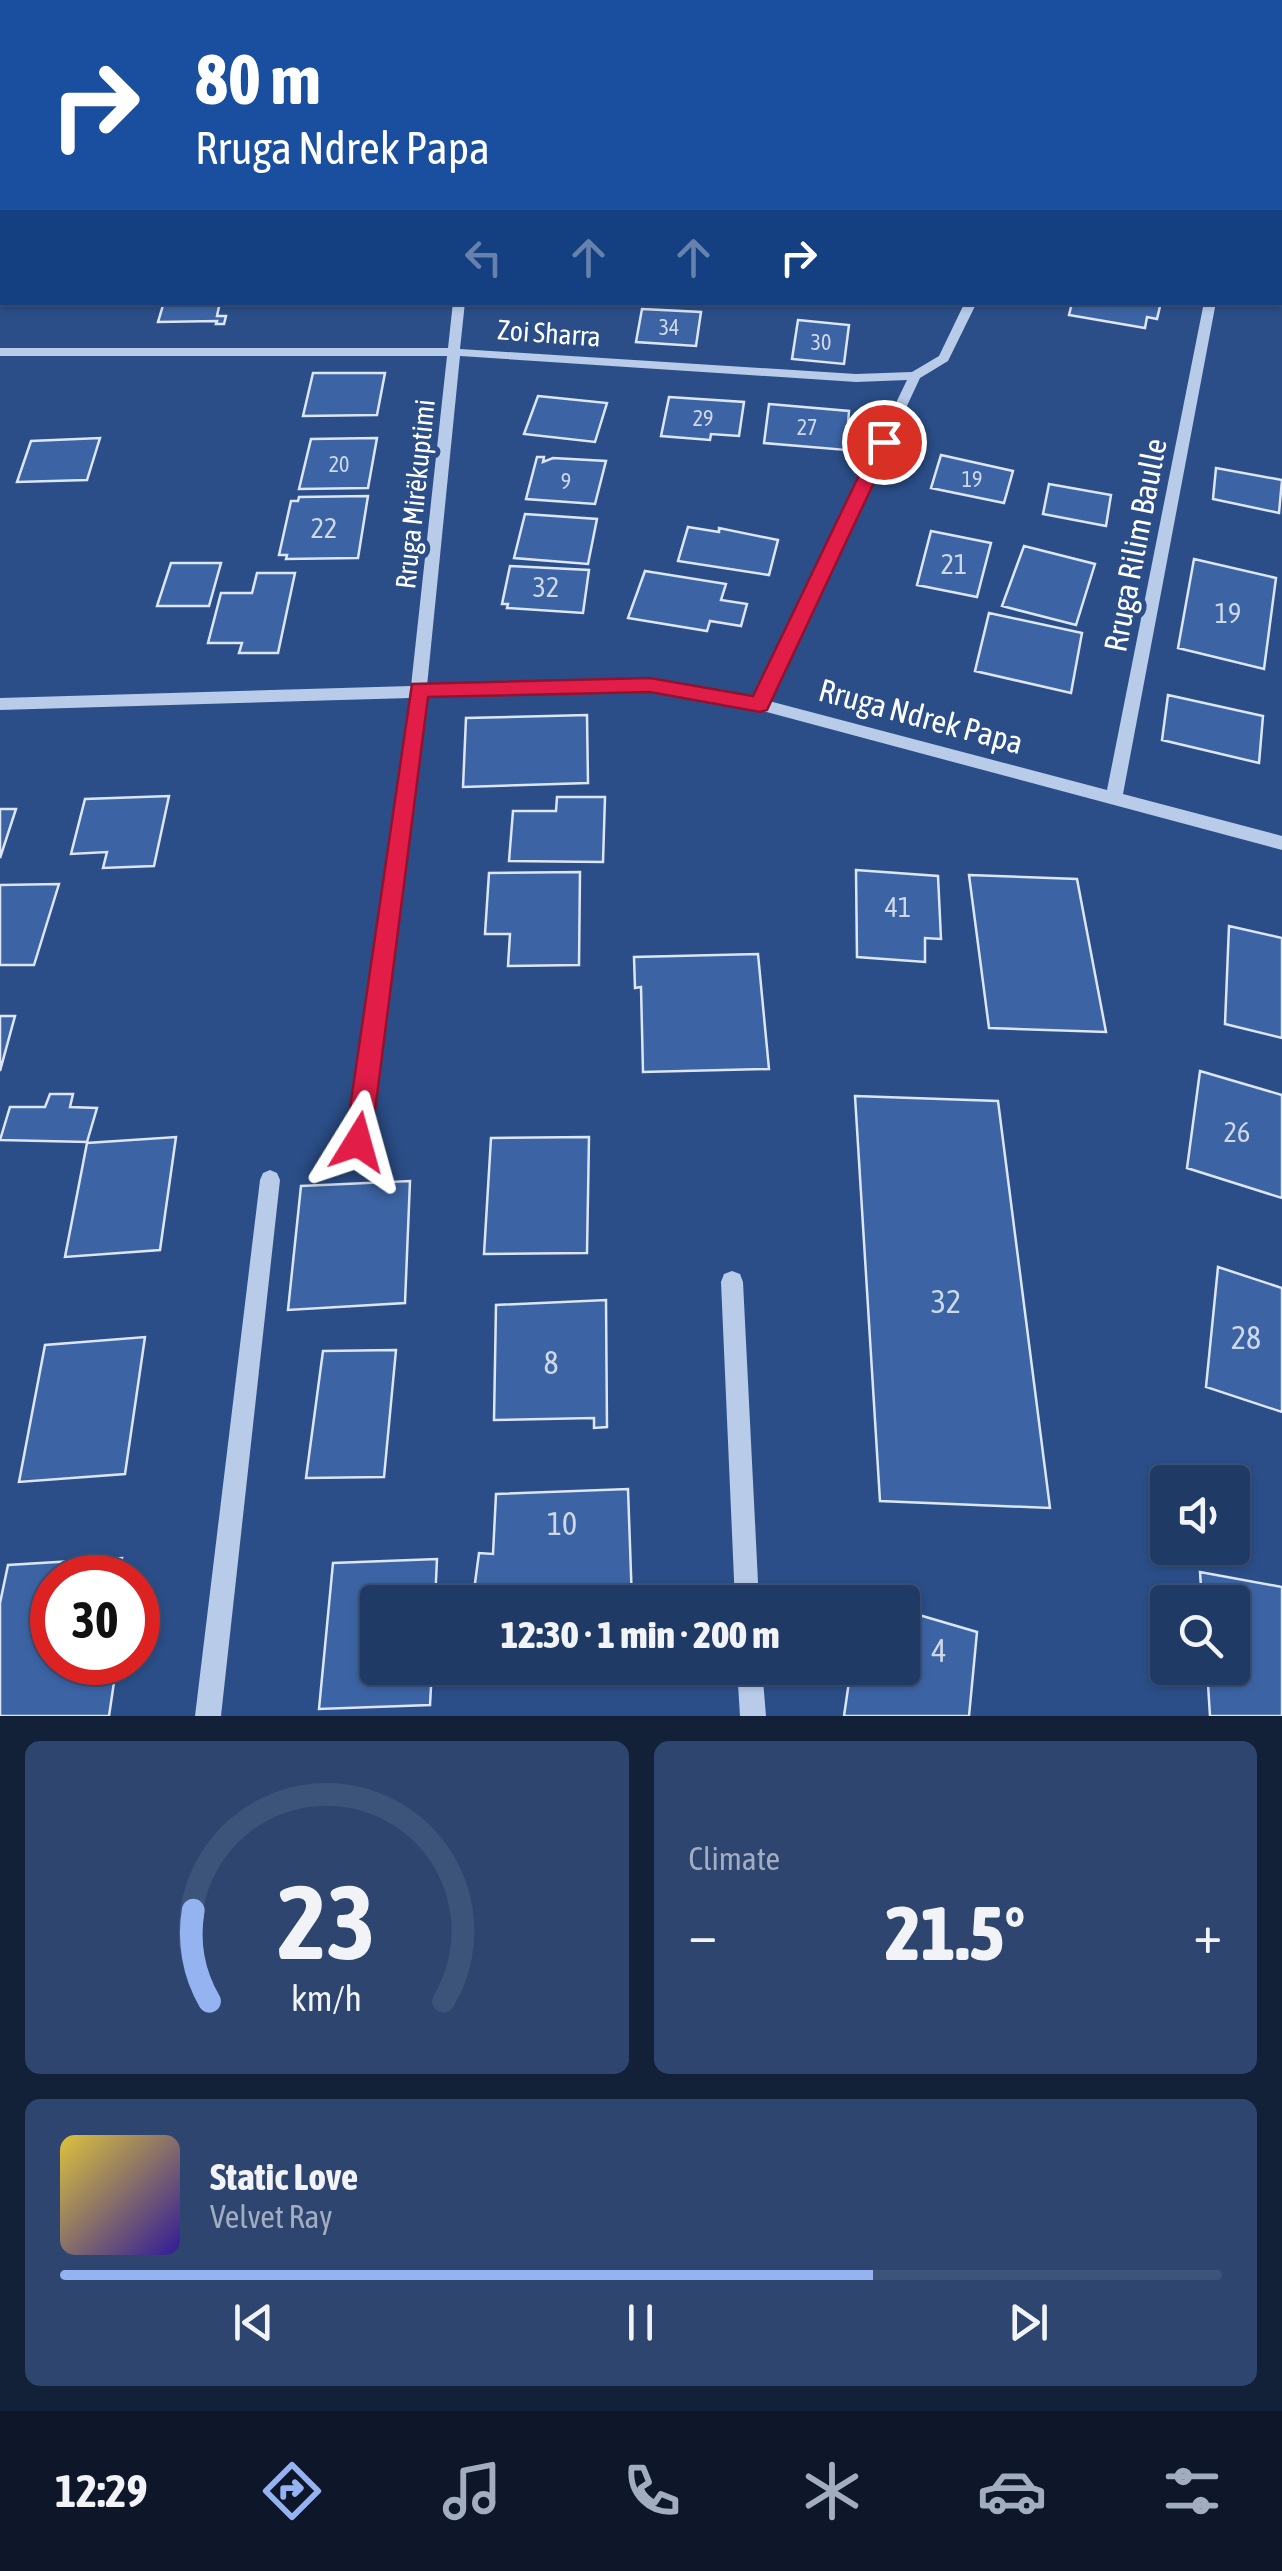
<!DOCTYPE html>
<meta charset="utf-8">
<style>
:root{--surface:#203a66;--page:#2d456f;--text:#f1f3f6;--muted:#a2adbf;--line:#3d547a;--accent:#95b2f1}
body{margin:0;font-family:"Asap Condensed",sans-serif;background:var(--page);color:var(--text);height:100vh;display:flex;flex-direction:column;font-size:38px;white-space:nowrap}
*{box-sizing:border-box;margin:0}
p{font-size:32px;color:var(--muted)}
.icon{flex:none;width:55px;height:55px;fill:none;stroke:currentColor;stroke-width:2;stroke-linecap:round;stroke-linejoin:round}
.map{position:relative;height:1716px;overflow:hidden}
.side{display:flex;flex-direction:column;gap:25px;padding:25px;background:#122038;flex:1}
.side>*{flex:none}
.top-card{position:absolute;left:0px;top:0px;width:1282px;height:305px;box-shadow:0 2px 8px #0004,0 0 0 2px var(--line);background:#1a4fa0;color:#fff;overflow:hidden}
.buttons{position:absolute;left:1150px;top:1465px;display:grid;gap:20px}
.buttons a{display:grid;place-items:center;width:100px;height:100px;border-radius:10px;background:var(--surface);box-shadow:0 2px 8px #0004,0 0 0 2px var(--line);font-size:50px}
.speed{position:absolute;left:30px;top:1555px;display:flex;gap:20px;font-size:50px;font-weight:700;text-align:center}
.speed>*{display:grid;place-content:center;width:130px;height:130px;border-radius:50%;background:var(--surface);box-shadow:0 2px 8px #0004,0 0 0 2px var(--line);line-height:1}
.speed .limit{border:15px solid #d22;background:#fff;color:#111}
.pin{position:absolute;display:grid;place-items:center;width:85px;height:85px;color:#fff;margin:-42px;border:5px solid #fff;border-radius:50%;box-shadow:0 2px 10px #0007}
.me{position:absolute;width:110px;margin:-55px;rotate:8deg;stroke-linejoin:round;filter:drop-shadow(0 0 8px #0008)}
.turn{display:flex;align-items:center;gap:35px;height:210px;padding:0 30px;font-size:45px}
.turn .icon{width:130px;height:130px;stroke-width:2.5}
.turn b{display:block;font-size:70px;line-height:85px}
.lanes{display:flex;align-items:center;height:95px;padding:0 30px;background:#0003;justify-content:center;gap:50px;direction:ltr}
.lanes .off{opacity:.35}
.big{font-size:75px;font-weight:800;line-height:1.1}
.side .widget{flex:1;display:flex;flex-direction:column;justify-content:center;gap:15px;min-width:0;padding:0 35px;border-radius:15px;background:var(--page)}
.side .dial{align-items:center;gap:0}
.dial svg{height:260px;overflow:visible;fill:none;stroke:var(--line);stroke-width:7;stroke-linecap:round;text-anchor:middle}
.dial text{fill:var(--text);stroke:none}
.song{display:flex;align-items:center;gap:30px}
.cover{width:120px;height:120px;border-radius:15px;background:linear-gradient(135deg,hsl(50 70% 55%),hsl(250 70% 35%))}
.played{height:10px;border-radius:5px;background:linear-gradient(90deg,var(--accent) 70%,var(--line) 70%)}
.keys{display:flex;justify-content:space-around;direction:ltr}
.heat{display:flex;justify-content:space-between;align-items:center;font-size:55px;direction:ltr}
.side .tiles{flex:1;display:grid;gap:25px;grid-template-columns:1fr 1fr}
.widget:last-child{grid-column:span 2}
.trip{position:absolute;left:360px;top:1585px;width:560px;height:100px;border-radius:10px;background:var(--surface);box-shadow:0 2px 8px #0004,0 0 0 2px var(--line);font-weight:800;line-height:100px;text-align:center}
.dock{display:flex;height:160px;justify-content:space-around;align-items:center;background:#0d1729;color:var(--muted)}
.dock .icon{width:70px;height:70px}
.dock .selected{color:var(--accent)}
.dock b{font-size:45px;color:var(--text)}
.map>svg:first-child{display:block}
</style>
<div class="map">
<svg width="1282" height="1716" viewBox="0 0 1282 1716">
<rect width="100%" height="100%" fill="#2b4e88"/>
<!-- building -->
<path fill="#3c64a4" stroke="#dce6f7" stroke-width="2.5" d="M0,0h122l-120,2v17z
M164,302h56l-3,14h9l-2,8h-8l1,-3 -59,1z
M1068,302h93l-4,17 -10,-2 -2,11 -76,-13 3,-12z
M642,309l59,3 -5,34 -60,-4z
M798,320l51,5 -5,39 -52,-5z
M313,373h72l-8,42 -74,1z
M538,396l69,7 -12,39 -71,-8z
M669,397l75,5 -5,34 -28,-2 -1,6 -49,-4z
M769,404l80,7 -3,39 -82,-7z
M100,438l-13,42 -70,2 14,-41z
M377,438l-9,50 -69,1 12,-50z
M941,455l72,16 -9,32 -73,-15z
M537,457h7l-1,5 10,-4 53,3 -11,43 -69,-5z
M1216,468l66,12 -3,33 -66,-14z
M1049,484l62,11 -5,31 -63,-12z
M368,496l-10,62 -72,1 1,-4h-8l12,-54h7l1,-4z
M525,514l72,5 -9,45 -74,-6z
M688,527l31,5v-4l59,12 -9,35 -91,-14z
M931,531l60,12 -14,54 -60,-12z
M1024,546l71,18 -19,61 -74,-19z
M1194,559l82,19 -12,91 -86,-21z
M171,563h50l-12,43h-52z
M510,566l79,4 -6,43 -76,-5 1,-4h-6z
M645,571l81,13 -5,16 26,4 -6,22 -31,-5 -3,10 -79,-13z
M257,573h38l-17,80h-39l3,-10h-34l13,-50h31z
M989,613l93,20 -11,60 -96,-22z
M1168,695l95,21 -4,47 -97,-23z
M587,715l1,68 -125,4 3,-69z
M169,796l-15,70 -51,2 4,-16 -36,2 14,-55z
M557,797h48l-2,65 -94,-1 4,-50h43z
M0,809h16l-16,49z
M856,870l82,6 3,63 -16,-1v24l-68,-5z
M580,872l-1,93 -71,1 2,-32h-25l4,-61z
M969,875l108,4 29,153 -117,-4z
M59,884l-25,81h-34v-80z
M1229,926l53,12v100l-57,-14z
M758,954l11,115 -126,3 -2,-85 -6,1 -1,-31z
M0,1016h15l-15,55z
M1200,1071l82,24v103l-95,-30z
M50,1094h23l-3,13 27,1 -10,34 -87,-2 10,-33h35z
M855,1096l143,5 52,407 -170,-7z
M176,1137l-16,113 -95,7 22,-114z
M589,1137l-2,116 -103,1 7,-116z
M410,1181l-5,122 -117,7 13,-124z
M1218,1267l64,21v124l-76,-25z
M606,1300l1,127 -13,1v-10l-100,2 2,-115z
M145,1337l-20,137 -106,8 26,-137z
M396,1350l-12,127 -78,1 17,-127z
M628,1489l4,113h-141v-15l-16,-4 4,-30 14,1 3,-60z
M122,1558l-3,15h11l-1,5h-77v84h65l-8,54h-109v-113l8,-38z
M437,1559l-2,43h-57v66h54l-2,37 -111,4 14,-146z
M1200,1572l82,15v129h-72l-3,-48h25v-66h-30z
M902,1610l75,22 -8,84h-125l7,-48h51z"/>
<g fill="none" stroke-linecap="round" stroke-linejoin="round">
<!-- minor -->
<path fill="#b8cbe8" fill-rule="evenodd" d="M1118,0h12l2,2h-15z
M1280,23h2v6h-2z
M0,29h2v6h-2z
M0,146h2v8h-2z
M0,181h2v6h-2z
M453,302h12l-5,47 396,25 56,-2 27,-16 26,-54h12l-29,59 -28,17 -151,323 338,89 97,-488h12l-93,492 159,42v14l-523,-140 -108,-19 -225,6 -58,444 -3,7 -7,2 -7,-2 -3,-7 62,-443 -410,12v-12l411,-12 36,-330h-447v-8h448zM460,356l396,26 51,-2 -153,317 -103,-18 -224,7z
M270,1170l7,3 3,7 -59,536h-26l65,-536 3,-7z
M732,1271l8,3 3,8 16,320h-24l-14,-320 3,-8z
M737,1668h25l4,48h-26z"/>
</g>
<!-- route -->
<path fill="#e11d48" stroke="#92132f" stroke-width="2.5" d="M884,436l9,6 -126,268 -7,2 -110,-20 -222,5 -57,445 -4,8 -9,4 -10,-4 -3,-8 67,-458 238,-6 103,18 122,-254z"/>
<g text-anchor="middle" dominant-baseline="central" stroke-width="10" stroke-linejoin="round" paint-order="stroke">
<!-- far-number labels -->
<g font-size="22" fill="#ced8e8">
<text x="669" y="327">34</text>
<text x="821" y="342">30</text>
<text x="703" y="418">29</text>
<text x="807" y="427">27</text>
<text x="339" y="464">20</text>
<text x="972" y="479">19</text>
<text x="566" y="481">9</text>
</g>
<!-- far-street labels -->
<g font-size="28" fill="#fff" stroke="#2b4e88">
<text transform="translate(549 333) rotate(4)">Zoi Sharra</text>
<text transform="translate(415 494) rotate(-84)">Rruga Mirëkuptimi</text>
</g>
<!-- number labels -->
<g font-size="28" fill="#ced8e8">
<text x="324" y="528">22</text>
<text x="954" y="564">21</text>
<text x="546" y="587">32</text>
<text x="1228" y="613">19</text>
<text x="898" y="907">41</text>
<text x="1237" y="1132">26</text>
</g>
<!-- street labels -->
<g font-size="32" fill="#fff" stroke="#2b4e88">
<text transform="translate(1135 545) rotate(-79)">Rruga Rilim Baulle</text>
<text transform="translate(921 716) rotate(15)">Rruga Ndrek Papa</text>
</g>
<!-- near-number labels -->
<g font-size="32" fill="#ced8e8">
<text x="946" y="1301">32</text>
<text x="1246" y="1337">28</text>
<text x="551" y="1362">8</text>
<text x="562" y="1523">10</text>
<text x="939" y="1650">4</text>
</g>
</g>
</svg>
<div class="buttons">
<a><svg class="icon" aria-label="sound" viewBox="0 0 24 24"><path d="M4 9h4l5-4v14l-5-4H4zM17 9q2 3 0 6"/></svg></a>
<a><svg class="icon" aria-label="search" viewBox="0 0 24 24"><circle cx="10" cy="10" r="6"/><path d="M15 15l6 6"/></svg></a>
</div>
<div class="speed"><div class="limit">30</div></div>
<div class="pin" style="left:884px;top:442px;background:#d93025"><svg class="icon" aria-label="arrive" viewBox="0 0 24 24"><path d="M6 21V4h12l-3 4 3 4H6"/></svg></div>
<svg class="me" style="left:358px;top:1142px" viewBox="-20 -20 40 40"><path d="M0-17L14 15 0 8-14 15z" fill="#e11d48" stroke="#fff" stroke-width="4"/></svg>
<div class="trip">12:30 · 1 min · 200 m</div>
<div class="top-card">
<div class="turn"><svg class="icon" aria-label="right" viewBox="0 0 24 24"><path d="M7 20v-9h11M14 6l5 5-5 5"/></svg><div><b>80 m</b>Rruga Ndrek Papa</div></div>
<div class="lanes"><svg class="icon off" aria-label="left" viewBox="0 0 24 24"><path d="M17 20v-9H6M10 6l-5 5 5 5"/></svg><svg class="icon off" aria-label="ahead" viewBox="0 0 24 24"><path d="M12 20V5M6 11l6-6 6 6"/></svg><svg class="icon off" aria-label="ahead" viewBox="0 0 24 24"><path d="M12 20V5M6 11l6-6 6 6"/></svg><svg class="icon" aria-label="right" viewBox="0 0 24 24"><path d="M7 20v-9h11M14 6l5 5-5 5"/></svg></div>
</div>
</div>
<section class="side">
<div class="tiles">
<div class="widget dial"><svg viewBox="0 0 100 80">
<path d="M14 69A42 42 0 1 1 86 69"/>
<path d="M14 69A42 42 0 0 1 9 41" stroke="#95b2f1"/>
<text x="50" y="56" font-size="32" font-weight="700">23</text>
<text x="50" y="72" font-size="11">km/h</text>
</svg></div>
<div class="widget"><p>Climate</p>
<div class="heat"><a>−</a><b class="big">21.5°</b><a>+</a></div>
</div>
<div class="widget">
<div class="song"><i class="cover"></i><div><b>Static Love</b><p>Velvet Ray</p></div></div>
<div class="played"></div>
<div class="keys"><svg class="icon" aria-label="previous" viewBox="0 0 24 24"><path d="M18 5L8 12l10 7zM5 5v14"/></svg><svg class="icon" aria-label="pause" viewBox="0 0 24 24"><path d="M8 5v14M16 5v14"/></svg><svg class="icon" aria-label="next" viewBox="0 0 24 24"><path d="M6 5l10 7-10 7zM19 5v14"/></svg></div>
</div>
</div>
</section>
<nav class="dock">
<b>12:29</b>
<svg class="icon selected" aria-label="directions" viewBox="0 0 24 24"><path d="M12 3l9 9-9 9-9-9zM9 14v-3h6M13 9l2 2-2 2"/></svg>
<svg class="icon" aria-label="music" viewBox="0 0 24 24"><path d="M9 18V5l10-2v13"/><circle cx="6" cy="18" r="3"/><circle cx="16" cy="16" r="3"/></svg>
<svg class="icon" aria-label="phone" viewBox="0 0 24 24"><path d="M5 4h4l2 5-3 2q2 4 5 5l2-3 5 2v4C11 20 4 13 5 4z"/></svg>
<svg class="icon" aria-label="climate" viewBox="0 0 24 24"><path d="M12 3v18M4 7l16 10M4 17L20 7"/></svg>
<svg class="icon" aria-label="car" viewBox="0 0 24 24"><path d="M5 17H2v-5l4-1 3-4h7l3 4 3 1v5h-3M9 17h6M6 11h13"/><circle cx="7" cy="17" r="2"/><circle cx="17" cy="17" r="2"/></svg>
<svg class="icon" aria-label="filters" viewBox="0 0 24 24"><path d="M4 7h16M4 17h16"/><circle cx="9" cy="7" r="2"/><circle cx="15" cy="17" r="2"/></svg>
</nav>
